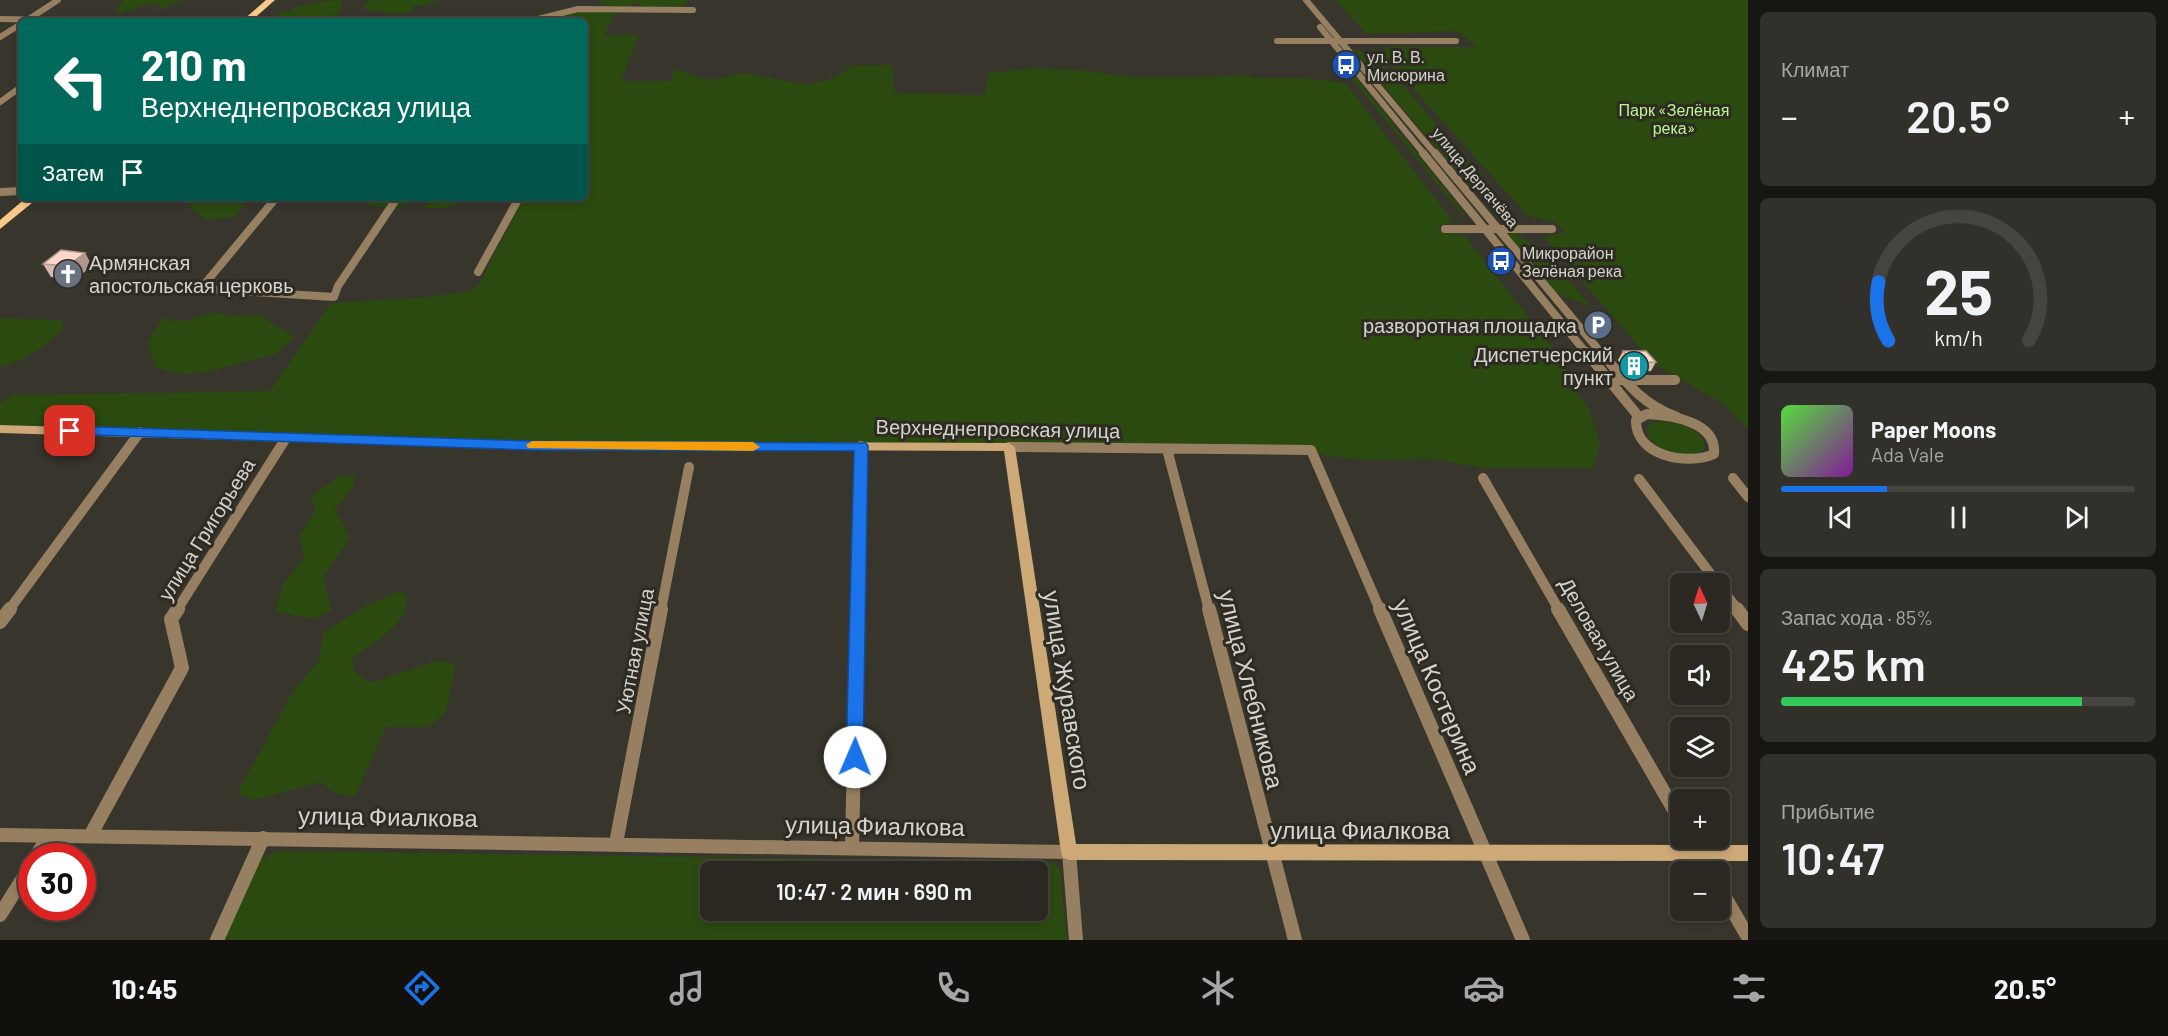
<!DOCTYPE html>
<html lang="ru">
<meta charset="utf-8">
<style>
:root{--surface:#2a2821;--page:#32302a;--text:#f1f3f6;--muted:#a5a6a5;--line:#46443f;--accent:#1a73e8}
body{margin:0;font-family:Barlow,sans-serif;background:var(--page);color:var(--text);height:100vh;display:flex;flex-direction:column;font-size:22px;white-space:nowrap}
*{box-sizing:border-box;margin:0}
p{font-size:20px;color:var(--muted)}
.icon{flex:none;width:33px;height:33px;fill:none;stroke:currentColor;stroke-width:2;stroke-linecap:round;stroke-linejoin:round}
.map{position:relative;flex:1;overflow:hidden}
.details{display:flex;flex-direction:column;gap:12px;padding:12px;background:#171612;width:420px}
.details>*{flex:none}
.guide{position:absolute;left:18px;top:18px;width:570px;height:183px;border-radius:9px;box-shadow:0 3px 9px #0003,0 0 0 2px var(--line);background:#00695c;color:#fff;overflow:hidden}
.needle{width:39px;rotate:356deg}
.buttons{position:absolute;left:1670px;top:573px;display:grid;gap:12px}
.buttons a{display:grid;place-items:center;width:60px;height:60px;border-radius:9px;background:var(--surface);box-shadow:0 3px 9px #0003,0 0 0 2px var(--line);font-size:30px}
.speed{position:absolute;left:18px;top:843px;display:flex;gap:12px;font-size:30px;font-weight:700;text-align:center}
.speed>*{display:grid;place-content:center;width:78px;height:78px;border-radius:50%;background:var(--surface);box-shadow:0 3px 9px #0003,0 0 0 2px var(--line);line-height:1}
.speed .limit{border:9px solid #d22;background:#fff;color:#111}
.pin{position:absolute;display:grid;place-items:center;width:51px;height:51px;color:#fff;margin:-26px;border-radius:12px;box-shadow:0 3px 9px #0006}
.me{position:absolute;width:66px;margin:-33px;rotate:1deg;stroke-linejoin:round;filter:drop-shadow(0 0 4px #0008)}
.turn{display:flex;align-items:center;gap:21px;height:126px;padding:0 24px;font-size:27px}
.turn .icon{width:78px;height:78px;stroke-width:2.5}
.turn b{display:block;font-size:42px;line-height:51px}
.then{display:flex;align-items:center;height:57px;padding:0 24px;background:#0003;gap:12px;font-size:22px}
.big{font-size:45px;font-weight:600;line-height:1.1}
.details .widget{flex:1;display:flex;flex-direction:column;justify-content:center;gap:9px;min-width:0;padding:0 21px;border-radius:9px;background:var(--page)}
.details .dial{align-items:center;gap:0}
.dial svg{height:156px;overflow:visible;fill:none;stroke:var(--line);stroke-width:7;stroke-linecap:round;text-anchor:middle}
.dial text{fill:var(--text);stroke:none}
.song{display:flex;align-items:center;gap:18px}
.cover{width:72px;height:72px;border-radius:9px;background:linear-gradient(135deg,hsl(110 70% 55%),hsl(290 70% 35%))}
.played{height:6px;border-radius:3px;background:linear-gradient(90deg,var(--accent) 30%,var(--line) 30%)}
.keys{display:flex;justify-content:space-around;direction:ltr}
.heat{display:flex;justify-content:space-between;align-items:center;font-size:33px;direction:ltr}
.charge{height:9px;border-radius:4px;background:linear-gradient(90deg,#34c759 85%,var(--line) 0)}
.trip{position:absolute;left:700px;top:861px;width:348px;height:60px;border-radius:9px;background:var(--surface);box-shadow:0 3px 9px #0003,0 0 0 2px var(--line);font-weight:600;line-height:60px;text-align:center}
.tab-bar{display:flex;height:96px;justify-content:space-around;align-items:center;background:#11100d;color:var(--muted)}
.tab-bar .icon{width:42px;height:42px}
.tab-bar .current{color:var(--accent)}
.tab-bar b{font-size:27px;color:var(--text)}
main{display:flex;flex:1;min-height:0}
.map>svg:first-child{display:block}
</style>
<main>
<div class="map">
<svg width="1748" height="940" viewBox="0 0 1748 940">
<rect width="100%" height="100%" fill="#38352c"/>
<!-- green -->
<path fill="#2a4a0f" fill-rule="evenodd" d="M123,0h61l-26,10 -2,-1 6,-4c-24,-5 -27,8 -46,8z
M332,0l11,1 -2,4 1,7 -18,9h-22v-3l-13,3 -14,-3 8,-8 7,2 5,-5z
M371,0h68l-16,6 -7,-1 -4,2 1,5c-21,4 -26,0 -46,-2l-4,-5z
M598,0h89l1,2 -5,4h-41l-4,-4c-12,7 -31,8 -40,-2z
M1335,0h413v429l-26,-26 -67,-38 -111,-128 22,-5 -11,-10 -27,-6 -148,-164 8,-5h90l-21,-16 -90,3z
M585,11h31l-12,24h35l-18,46h49l5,-13 28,11h15l25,-6 65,12 29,-8 14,-11 41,-1 2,28 91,2 3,-22 48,-5 51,3 45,6h78l30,-2 16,3h48l41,5 109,139 -17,4 7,7 21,3 98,125 15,33 12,17 10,33 -7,24h-109l-50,-9 -68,1 -40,-4 -19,-9 -874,-7 -433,-15v-21l13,-9 257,-4 61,-88 96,-6 45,-6 7,-7 45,-86h61v-177h-48z
M1352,49l25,7 111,127 -11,10 -8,-7z
M1343,68l7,2 116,145h-4z
M193,198h57l-16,19 -27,3 -15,-10 -3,-8z
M401,198h74l-29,10h-21l2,-9 -8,-1 -24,11 -24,-3 -6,-7z
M1515,232l4,5 20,9 52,60 -35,-13 -48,-59z
M213,312l16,4 30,-1 36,22 -19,17 -69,18 -23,2 -28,-6 -9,-25 17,-27 5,6 9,-3 6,3z
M0,318l61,2 3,8c-19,19 -38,32 -64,39z
M1661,421c16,1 44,8 44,28 -15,15 -56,0 -59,-20l7,-7z
M339,476l15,1v10l-19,22 15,29 -27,39 9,33 -20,9 -37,-8 8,-27 21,-26 -5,-22 16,-25 -3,-15z
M397,592l10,3c4,29 -35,48 -55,64l3,13 15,11 65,-22 21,3 -11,51 -18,12h-41l-31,70 -21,-4 -13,-11 -67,18 -17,-6 56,-103 26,-30 4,-28 35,-23z
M293,851l757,11 10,7 7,71h-844l34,-75c10,-13 20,-14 36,-14zM711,872h327v38h-327z"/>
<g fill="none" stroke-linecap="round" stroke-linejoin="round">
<!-- street-far3 -->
<path stroke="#978061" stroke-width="6" d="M1306,0l130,155
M0,19l113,2
M29,19l29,-19
M530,21l48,-12 115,1
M1320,27l105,128
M0,37l21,-13
M1277,41h179
M0,102l21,-15"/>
<!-- street-far2 -->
<path stroke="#978061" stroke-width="8" d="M1423,153l164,201
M1435,153l167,201
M0,192l21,-1
M276,198l-73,88 2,3 129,8 4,-11 59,-88
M1445,229h107
M478,272l41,-74"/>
<!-- street-far1 -->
<path stroke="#978061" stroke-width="10" d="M1586,352l53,65
M1601,352c24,29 40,52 76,65
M1572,380h103
M1647,414c25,1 70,8 67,40 -27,12 -79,2 -78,-34z
M1009,447l302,3 69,160
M1167,449l42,161
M1483,478l76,132
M1733,478l15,19
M1639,479l79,105
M1719,585l19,25
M9,610l131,-178
M177,610l109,-172
M661,610l28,-143
M857,610l4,-164"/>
<!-- street -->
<path stroke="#978061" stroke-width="14" d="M1209,609l86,331
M1380,609l143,331
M1558,609l122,211
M1737,609l11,15
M0,622l10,-13
M0,835l1069,17 7,88
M90,836l92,-168 -11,-49 7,-10
M1691,838l19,34
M616,843l45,-234
M852,848l5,-239
M36,856l13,-20
M1719,887l29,50
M0,915l32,-51
M217,940l46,-102"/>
<!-- secondary -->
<path fill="#cea978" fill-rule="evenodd" d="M0,425l530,16 479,2 6,4 61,397 672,1v16l-679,-1 -6,-2 -2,-6 -57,-401 -474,-2 -530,-16z"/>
<!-- primary -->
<path fill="#f8c988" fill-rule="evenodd" d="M266,0h9l-24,21h-9z
M26,198h12l-38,31v-9z"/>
</g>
<!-- wall -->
<path fill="#dab9af" d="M85,253l7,13 -17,13 -24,-2 -8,-13z
M1623,351l33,11 -5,9 -23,1 -10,-12z"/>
<!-- shaded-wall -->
<path fill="#b1968e" d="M85,253l7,13 -17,13 -8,-13z"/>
<!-- building -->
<path fill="#fdd7cb" stroke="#b1968e" stroke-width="1.5" d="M61,250l24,3 -18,13 -24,-2z
M1623,351h23l10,11 -23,1z"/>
<!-- route -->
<path fill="#1a73e8" stroke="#114b97" stroke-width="1.5" d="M70,426l460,15 336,2 2,3 -5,311 -2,6 -6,2 -7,-2 -2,-6 8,-306 -324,-1 -465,-16 -2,-3 2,-3z"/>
<!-- slow -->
<path fill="#f59e0b" d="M532,441l221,1 7,5 -7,4 -225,-3 -2,-3z"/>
<!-- icons -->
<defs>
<g id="bus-disc" transform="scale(1.5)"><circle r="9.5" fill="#1a4fb4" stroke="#2e2b22"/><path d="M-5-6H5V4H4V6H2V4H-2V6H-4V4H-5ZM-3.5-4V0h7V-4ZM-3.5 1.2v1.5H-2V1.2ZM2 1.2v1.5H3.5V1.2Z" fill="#fff"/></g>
<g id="church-disc" transform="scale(1.5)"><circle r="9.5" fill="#6b7280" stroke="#2e2b22"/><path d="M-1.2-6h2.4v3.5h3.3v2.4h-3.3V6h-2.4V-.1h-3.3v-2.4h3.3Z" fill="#fff"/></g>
<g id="parking-disc" transform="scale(1.5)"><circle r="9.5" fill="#5c6f8a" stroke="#2e2b22"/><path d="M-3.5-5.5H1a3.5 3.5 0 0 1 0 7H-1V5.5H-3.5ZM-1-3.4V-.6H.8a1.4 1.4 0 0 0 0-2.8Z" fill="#fff"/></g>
<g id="building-disc" transform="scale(1.5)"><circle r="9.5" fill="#0f9aa8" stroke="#2e2b22"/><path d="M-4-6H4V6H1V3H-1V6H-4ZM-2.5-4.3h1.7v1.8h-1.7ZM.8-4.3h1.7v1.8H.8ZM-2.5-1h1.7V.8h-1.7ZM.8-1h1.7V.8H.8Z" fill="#fff"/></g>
</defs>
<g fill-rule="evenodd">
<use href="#bus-disc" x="1346" y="65"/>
<use href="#bus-disc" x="1501" y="261"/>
<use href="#church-disc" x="68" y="274"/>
<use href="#parking-disc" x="1598" y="325"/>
<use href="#building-disc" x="1634" y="366"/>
</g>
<g text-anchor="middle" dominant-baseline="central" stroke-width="6" stroke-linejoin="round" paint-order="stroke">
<!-- far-poi labels -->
<g font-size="16" fill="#d4d3cd" stroke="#2e2b22" text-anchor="start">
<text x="1367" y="56">ул. В. В.<tspan x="1367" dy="18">Мисюрина</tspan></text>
<text x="1522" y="252">Микрорайон<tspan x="1522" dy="18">Зелёная река</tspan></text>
</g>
<!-- far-park labels -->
<g font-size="16" fill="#baf792" stroke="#2e2b22">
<text x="1674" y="109">Парк «Зелёная<tspan x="1674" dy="18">река»</tspan></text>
</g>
<!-- far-street labels -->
<g font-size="16" fill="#d4d3cd" stroke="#2e2b22">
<text transform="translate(1476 177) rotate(50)">улица Дергачёва</text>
</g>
<!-- poi labels -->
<g font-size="20" fill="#d4d3cd" stroke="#2e2b22" text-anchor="end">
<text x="89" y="262" text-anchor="start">Армянская<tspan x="89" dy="23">апостольская церковь</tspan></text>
<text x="1577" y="325">разворотная площадка</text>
<text x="1613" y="354">Диспетчерский<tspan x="1613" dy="23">пункт</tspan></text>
</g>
<!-- street labels -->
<g font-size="20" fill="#d4d3cd" stroke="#2e2b22">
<text transform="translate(998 428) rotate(1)">Верхнеднепровская улица</text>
<text transform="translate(206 529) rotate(-58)">улица Григорьева</text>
<text transform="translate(1600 639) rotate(60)">Деловая улица</text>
<text transform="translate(634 651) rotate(-79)">Уютная улица</text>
</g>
<!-- near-street labels -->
<g font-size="24" fill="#d4d3cd" stroke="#2e2b22">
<text transform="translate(1438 686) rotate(67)">улица Костерина</text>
<text transform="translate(1252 689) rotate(76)">улица Хлебникова</text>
<text transform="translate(1068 690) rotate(81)">улица Журавского</text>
<text transform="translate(388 816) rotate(1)">улица Фиалкова</text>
<text transform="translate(875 825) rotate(1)">улица Фиалкова</text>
<text x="1360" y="829">улица Фиалкова</text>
</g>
</g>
</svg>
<div class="buttons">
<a><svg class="needle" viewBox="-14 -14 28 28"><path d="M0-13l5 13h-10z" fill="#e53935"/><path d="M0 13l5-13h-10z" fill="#a5a6a5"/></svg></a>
<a><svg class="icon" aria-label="sound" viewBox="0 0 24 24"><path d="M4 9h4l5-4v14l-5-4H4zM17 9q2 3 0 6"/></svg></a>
<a><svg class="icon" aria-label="layers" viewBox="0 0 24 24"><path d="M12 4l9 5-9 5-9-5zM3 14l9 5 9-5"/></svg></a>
<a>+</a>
<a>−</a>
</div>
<div class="speed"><div class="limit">30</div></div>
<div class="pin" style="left:70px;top:431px;background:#d93025"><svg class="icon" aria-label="arrive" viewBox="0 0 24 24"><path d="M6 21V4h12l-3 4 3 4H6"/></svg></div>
<svg class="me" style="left:855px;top:757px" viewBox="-20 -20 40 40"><circle r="19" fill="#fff"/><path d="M0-13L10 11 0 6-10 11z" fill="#1a73e8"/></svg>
<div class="trip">10:47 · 2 мин · 690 m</div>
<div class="guide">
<div class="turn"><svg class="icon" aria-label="left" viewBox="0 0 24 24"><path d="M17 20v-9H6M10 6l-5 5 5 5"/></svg><div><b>210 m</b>Верхнеднепровская улица</div></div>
<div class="then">Затем<svg class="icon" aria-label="arrive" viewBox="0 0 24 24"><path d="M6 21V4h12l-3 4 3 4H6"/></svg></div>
</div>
</div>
<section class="details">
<div class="widget"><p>Климат</p>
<div class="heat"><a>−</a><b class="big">20.5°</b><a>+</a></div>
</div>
<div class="widget dial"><svg viewBox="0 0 100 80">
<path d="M14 69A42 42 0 1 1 86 69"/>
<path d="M14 69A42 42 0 0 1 9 39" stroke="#1a73e8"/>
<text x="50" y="56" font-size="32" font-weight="700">25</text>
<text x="50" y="72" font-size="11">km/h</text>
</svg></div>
<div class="widget">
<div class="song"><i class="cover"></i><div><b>Paper Moons</b><p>Ada Vale</p></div></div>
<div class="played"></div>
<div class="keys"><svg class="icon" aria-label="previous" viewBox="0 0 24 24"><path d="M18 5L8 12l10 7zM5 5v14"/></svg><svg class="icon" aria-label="pause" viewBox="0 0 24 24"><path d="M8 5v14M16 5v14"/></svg><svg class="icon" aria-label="next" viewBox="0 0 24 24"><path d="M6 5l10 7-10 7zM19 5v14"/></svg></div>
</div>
<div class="widget"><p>Запас хода · 85%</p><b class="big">425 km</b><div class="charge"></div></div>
<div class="widget"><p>Прибытие</p><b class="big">10:47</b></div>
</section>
</main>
<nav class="tab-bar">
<b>10:45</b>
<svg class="icon current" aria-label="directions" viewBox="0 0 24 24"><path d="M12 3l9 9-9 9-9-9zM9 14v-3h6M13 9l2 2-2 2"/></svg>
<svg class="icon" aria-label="music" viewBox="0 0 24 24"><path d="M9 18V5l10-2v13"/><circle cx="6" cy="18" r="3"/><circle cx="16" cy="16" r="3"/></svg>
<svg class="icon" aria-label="phone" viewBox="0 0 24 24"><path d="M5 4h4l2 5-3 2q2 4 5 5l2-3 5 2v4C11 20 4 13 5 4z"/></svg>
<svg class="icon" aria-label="climate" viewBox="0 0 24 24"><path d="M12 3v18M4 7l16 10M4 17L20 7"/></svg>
<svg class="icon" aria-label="car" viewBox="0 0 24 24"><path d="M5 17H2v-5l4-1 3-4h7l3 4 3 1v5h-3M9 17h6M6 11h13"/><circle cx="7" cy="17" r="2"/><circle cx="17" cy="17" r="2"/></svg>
<svg class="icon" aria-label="filters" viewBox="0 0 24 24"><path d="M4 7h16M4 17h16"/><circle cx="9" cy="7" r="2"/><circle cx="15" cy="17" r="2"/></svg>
<b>20.5°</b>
</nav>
